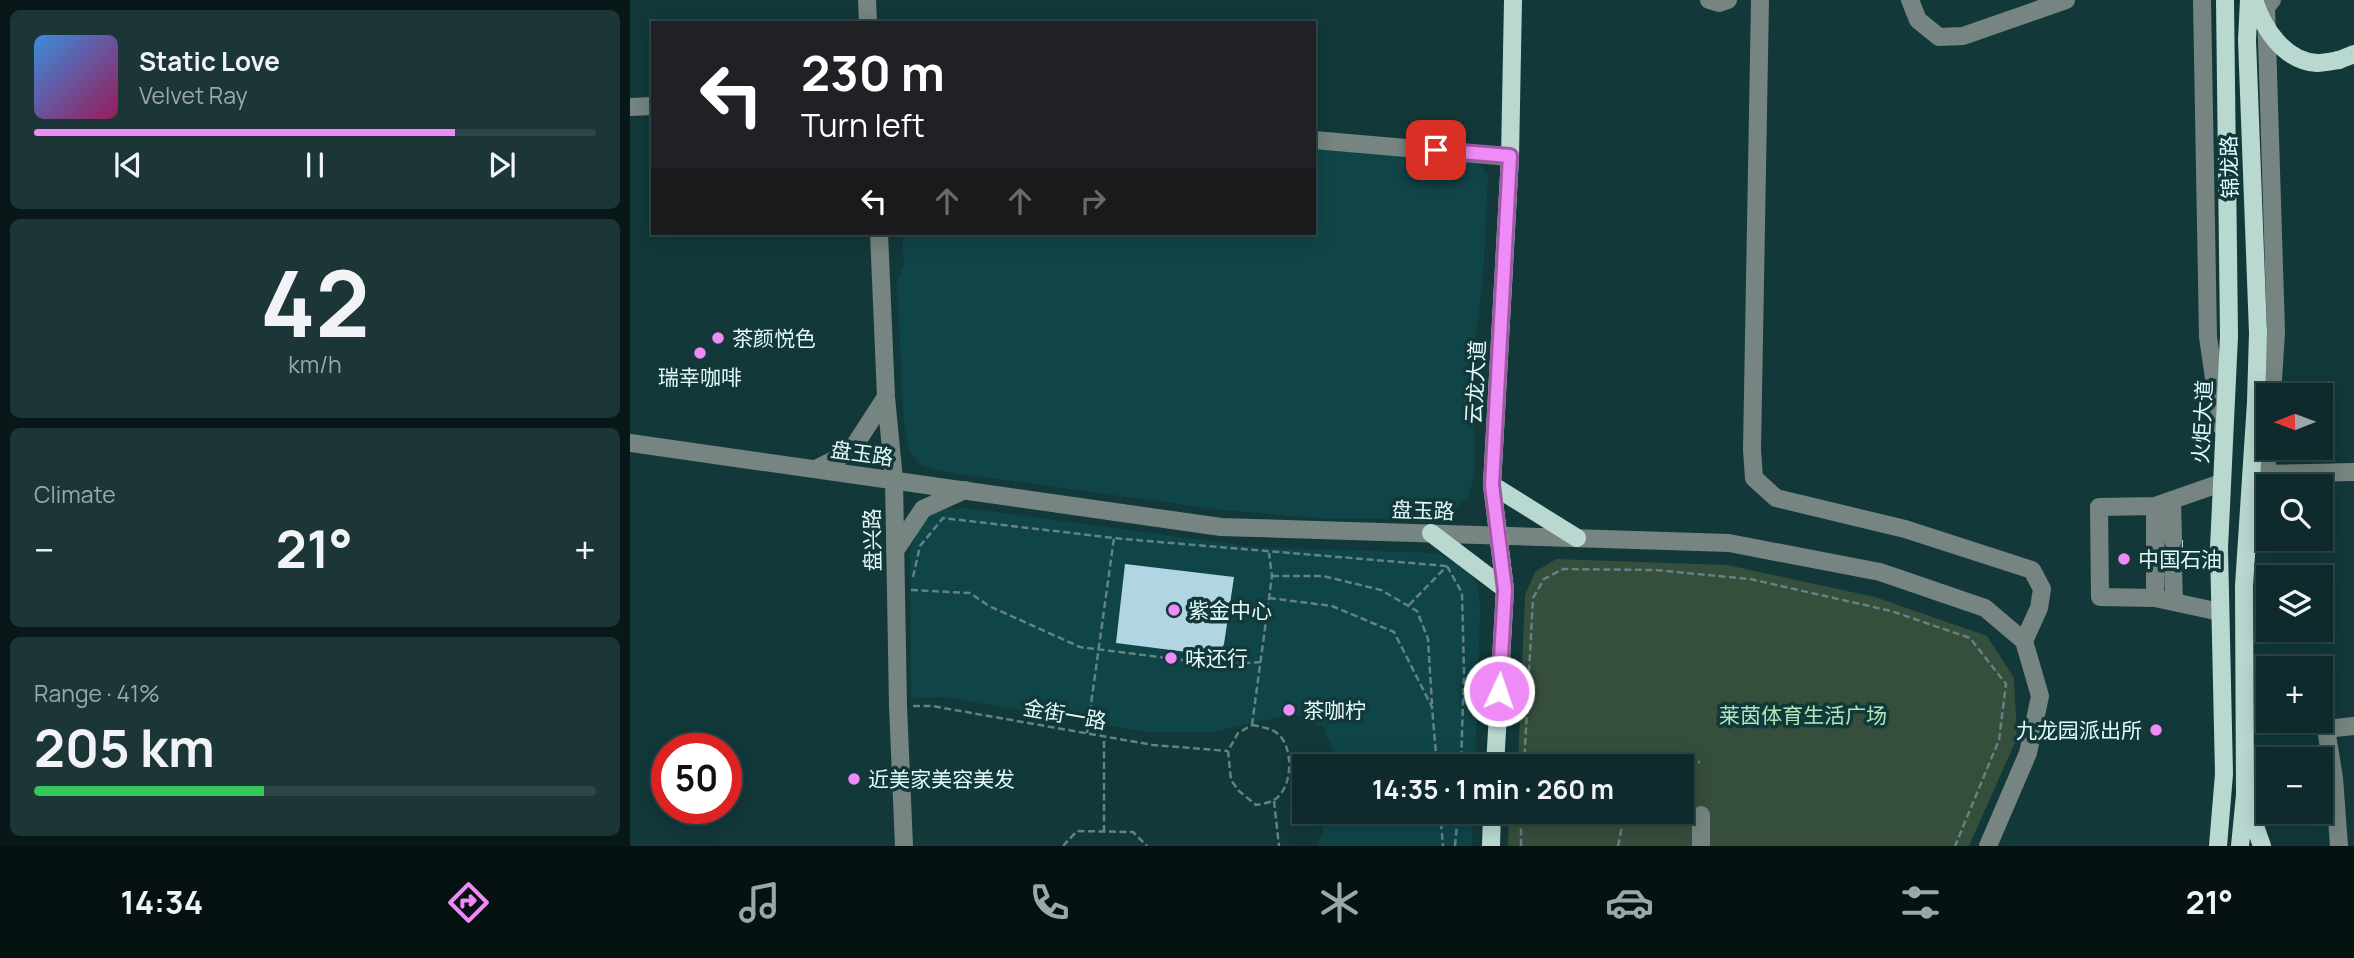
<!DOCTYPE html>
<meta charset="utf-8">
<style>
:root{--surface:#0e2a2c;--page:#1c3638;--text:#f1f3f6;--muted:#9ba7a9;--line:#2e4648;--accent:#ef8bf7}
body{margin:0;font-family:Manrope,"Noto Sans SC",sans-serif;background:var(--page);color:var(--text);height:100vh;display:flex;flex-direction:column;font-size:26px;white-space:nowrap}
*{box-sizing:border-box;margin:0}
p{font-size:23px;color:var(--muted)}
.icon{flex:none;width:38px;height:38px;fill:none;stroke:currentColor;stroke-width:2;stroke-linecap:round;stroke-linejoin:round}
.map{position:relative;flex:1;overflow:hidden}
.sheet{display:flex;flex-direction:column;gap:10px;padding:10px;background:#081718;width:630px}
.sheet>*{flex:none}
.top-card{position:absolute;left:21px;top:21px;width:665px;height:214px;border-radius:0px;box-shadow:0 4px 18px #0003,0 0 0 2px var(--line);background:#202124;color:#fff;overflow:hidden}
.needle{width:46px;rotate:269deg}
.fabs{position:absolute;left:1626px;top:383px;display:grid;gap:14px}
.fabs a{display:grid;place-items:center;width:77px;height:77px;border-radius:0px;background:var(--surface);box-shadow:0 4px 18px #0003,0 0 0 2px var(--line);font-size:35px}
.speed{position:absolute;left:21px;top:733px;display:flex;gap:14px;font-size:35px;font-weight:700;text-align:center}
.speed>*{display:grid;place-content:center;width:91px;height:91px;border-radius:50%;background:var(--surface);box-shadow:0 4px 18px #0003,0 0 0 2px var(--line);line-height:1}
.speed .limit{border:10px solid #d22;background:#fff;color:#111}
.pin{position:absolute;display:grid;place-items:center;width:60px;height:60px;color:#fff;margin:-30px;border-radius:14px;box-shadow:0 4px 10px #0006}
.me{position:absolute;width:77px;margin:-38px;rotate:3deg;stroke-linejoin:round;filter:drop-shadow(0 0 5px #0008)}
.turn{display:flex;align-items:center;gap:24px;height:147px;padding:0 35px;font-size:32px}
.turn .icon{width:91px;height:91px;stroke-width:2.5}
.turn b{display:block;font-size:49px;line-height:60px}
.lanes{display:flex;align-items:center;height:66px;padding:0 35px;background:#0003;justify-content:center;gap:35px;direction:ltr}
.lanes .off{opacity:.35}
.big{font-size:52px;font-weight:700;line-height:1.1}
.sheet .card{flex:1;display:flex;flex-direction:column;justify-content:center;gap:10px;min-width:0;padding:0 24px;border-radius:10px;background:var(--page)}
.sheet .dial{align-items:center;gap:0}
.dial b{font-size:91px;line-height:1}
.song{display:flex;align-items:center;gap:21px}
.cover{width:84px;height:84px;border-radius:10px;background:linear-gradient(135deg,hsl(210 70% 55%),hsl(330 70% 35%))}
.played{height:7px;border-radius:4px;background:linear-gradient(90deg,var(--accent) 75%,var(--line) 75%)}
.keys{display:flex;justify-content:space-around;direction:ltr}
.heat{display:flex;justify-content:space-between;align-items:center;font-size:38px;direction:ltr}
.charge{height:10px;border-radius:5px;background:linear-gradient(90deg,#34c759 41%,var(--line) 0)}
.trip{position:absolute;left:662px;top:754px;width:402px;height:70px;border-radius:0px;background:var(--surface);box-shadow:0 4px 18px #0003,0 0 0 2px var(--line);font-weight:700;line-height:70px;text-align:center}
.tab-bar{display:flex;height:112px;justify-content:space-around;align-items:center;background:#061112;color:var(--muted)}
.tab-bar .icon{width:49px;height:49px}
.tab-bar .on{color:var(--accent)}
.tab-bar b{font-size:32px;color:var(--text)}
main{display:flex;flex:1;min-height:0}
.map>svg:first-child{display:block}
</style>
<main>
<section class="sheet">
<div class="card">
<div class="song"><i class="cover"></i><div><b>Static Love</b><p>Velvet Ray</p></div></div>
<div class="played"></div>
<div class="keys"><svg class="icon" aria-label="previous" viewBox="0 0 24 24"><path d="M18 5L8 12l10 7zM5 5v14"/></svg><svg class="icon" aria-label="pause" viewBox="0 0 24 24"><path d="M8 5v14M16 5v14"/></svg><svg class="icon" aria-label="next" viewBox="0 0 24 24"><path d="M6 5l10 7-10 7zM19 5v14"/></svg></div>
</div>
<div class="card dial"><b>42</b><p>km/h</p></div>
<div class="card"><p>Climate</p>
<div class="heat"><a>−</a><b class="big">21°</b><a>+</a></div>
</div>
<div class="card"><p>Range · 41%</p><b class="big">205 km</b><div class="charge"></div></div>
</section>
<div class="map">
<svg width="1724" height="846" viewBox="0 0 1724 846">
<rect width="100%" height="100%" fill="#12383a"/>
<!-- built -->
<path fill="#104548" d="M684,148l163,14 11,13 -5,103 -9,73v125l-6,21 -19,17 -25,4 -97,1 -105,-9 -283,-39 -18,-6 -11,-13 -6,-26 -7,-144 7,-18 -2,-31h412z
M336,508l287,39 182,6 27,11 16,20 2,26 -5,156h-137l-14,-39 -31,-13 -81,18h-65l-204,-35 -32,1 -1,-148 10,-25 18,-15z
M698,812h145l-1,34h-154z"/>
<!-- green -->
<path fill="#364e3c" d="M926,559l171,6 148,32 112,39 27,42 3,60 -48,108h-461l1,-34h173v-46h-164l7,-171 10,-23z"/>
<!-- building -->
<path fill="#b2d5e4" d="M1534,540h19v29h-19z
M495,564l109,13 -10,67 -6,12 -102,-13z"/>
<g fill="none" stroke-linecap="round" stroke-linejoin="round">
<!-- minor-tunnel -->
<path stroke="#325557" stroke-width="18" stroke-dasharray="18 9" stroke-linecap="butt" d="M1543,540v29"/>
<!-- path -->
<path stroke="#628283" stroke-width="2.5" stroke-dasharray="7 3.5" stroke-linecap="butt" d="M817,566l15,27 2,78 -3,95
M642,576h51l58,14 36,21 11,28 4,65
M283,577l7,-31 23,-28 180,21 324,27
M281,590l59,3 19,13 91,41 142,18 39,-3
M639,598l63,8 62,26 38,75 5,59
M779,605l38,-39
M283,706h19l221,39 75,6
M622,725c10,2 22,3 29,12 13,16 11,55 -9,64 -4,2 -11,3 -16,4l-17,-14 -8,-11 -3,-29 10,-18z
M622,725l20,-149 -3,-23
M457,733l27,-195
M894,766l9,-168 11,-19 19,-10 93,1 94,9 141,32 79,27 36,46 -7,56 -44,106
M1031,766v-5l39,1
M644,801l5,45
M810,812l3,34
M474,832v-95
M433,846l14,-15 56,1 14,14
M825,846l3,-34
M891,846v-34
M988,846l7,-34"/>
<!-- minor -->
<path stroke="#768581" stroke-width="18" d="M237,0l1,23
M1079,0l10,3 9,-3
M1130,0l-8,450 2,28 22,20 129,31 127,41 10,19 -3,19 -15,33
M1280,0l8,20 21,17 24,-1 103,-36
M1572,0l6,337 13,89
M1642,0l-6,7 10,325 -4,64
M0,107l23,-1
M684,140l196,17
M249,233l7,164 8,83 4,226 6,140
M0,443l591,84 508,16 151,29 105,36 39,33 16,55 -12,57 -40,93
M186,469l35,-18 35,-54
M1636,474l88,-2
M1542,500l1,40
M1525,506v92
M1622,545l14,-71 2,-26
M265,551l28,-42 42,-19
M1543,569l1,33
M1590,612l-65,-14 -55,-1 -1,-90 56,-1 66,-23
M1071,846v-31
M1709,846l-5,-68 -8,-49 28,-3"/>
<!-- major -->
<path stroke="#b9d9d0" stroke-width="18" d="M1709,60l15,-6
M862,485l85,53
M801,533l74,56
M865,766l10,-177 -13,-104 18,-328 3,-157
M1617,803l15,43
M861,846l1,-34
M1588,846l6,-72 -5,-226 10,-212
M1610,846l5,-51 -1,-209 12,-184 2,-69"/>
<!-- major-bridge -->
<path stroke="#b9d9d0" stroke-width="18" d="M1595,0l4,336
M1619,0l-2,40 11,293
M1624,0c9,28 30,61 63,63 7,0 16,-2 22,-3"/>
</g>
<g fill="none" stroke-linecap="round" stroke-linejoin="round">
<!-- route casing -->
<g stroke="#9b5aa1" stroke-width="18">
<path id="route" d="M806,150l74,6 -18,329 13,105 -6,101"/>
</g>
<!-- route -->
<use href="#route" stroke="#ef8bf7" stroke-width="12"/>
</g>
<!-- markers -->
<g fill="#ef8bf7" stroke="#12383a" stroke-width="2.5">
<circle cx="88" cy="338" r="7"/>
<circle cx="70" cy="353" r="7"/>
<circle cx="1494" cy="559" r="7"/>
<circle cx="544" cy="610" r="7"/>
<circle cx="541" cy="658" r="7"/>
<circle cx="659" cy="710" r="7"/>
<circle cx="1526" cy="730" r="7"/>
<circle cx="224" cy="779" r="7"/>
</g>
<g text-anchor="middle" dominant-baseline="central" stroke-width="7" stroke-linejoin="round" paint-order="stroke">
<!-- street labels -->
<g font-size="21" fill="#e4f9fa" stroke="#12383a">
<text transform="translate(1599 167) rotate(-92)">锦龙路</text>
<text transform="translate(845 382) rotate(-87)">云龙大道</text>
<text transform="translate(1572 422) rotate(-87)">火炬大道</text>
<text transform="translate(232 453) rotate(8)">盘玉路</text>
<text transform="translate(793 510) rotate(2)">盘玉路</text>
<text transform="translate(242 540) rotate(-91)">盘兴路</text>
<text transform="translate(435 714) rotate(10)">金街一路</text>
</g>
<!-- poi labels -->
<g font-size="21" fill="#e4f9fa" stroke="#12383a" text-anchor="start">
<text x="102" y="338">茶颜悦色</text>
<text x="70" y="377" text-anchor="middle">瑞幸咖啡</text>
<text x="1508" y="559">中国石油</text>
<text x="558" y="610">紫金中心</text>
<text x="555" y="658">味还行</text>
<text x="673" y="710">茶咖柠</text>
<text x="1512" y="730" text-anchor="end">九龙园派出所</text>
<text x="238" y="779">近美家美容美发</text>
</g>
<!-- park labels -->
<g font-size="21" fill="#b0e6bc" stroke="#12383a">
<text x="1173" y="715">莱茵体育生活广场</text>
</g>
</g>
</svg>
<div class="fabs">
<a><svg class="needle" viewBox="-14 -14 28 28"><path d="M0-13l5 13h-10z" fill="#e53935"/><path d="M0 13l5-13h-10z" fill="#9ba7a9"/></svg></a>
<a><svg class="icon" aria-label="search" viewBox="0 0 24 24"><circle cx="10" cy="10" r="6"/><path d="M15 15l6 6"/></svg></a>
<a><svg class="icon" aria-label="layers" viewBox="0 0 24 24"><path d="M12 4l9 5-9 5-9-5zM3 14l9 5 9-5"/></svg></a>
<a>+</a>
<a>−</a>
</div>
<div class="speed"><div class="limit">50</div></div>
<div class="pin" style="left:806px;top:150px;background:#d93025"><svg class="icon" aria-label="arrive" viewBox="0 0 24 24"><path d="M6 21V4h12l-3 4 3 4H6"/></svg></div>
<svg class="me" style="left:869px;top:691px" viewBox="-20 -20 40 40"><circle r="17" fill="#ef8bf7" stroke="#fff" stroke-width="3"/><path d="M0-11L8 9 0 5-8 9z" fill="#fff"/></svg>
<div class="trip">14:35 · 1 min · 260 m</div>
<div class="top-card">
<div class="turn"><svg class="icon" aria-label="left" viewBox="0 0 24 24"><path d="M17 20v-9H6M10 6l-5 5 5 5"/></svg><div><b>230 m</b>Turn left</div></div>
<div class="lanes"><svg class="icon" aria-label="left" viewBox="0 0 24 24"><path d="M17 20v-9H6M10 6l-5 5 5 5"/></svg><svg class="icon off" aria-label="ahead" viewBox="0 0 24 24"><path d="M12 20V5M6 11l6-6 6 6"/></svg><svg class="icon off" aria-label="ahead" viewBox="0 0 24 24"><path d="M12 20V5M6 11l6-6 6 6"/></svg><svg class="icon off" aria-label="right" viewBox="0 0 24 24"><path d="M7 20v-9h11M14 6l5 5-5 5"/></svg></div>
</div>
</div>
</main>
<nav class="tab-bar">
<b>14:34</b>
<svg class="icon on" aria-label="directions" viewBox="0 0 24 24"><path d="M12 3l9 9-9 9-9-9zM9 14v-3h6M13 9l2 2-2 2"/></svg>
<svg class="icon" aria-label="music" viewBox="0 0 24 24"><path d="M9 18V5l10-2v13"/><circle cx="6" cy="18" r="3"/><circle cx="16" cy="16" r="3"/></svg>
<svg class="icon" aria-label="phone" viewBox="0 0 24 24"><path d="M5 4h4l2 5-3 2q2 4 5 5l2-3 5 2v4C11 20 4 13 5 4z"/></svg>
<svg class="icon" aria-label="climate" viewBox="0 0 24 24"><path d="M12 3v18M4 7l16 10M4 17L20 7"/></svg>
<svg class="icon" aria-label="car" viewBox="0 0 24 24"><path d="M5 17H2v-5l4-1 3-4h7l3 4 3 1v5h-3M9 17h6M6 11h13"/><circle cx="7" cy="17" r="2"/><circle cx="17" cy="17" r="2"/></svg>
<svg class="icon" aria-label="filters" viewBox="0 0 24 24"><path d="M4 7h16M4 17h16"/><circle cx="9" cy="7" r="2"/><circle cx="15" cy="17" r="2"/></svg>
<b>21°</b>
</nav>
